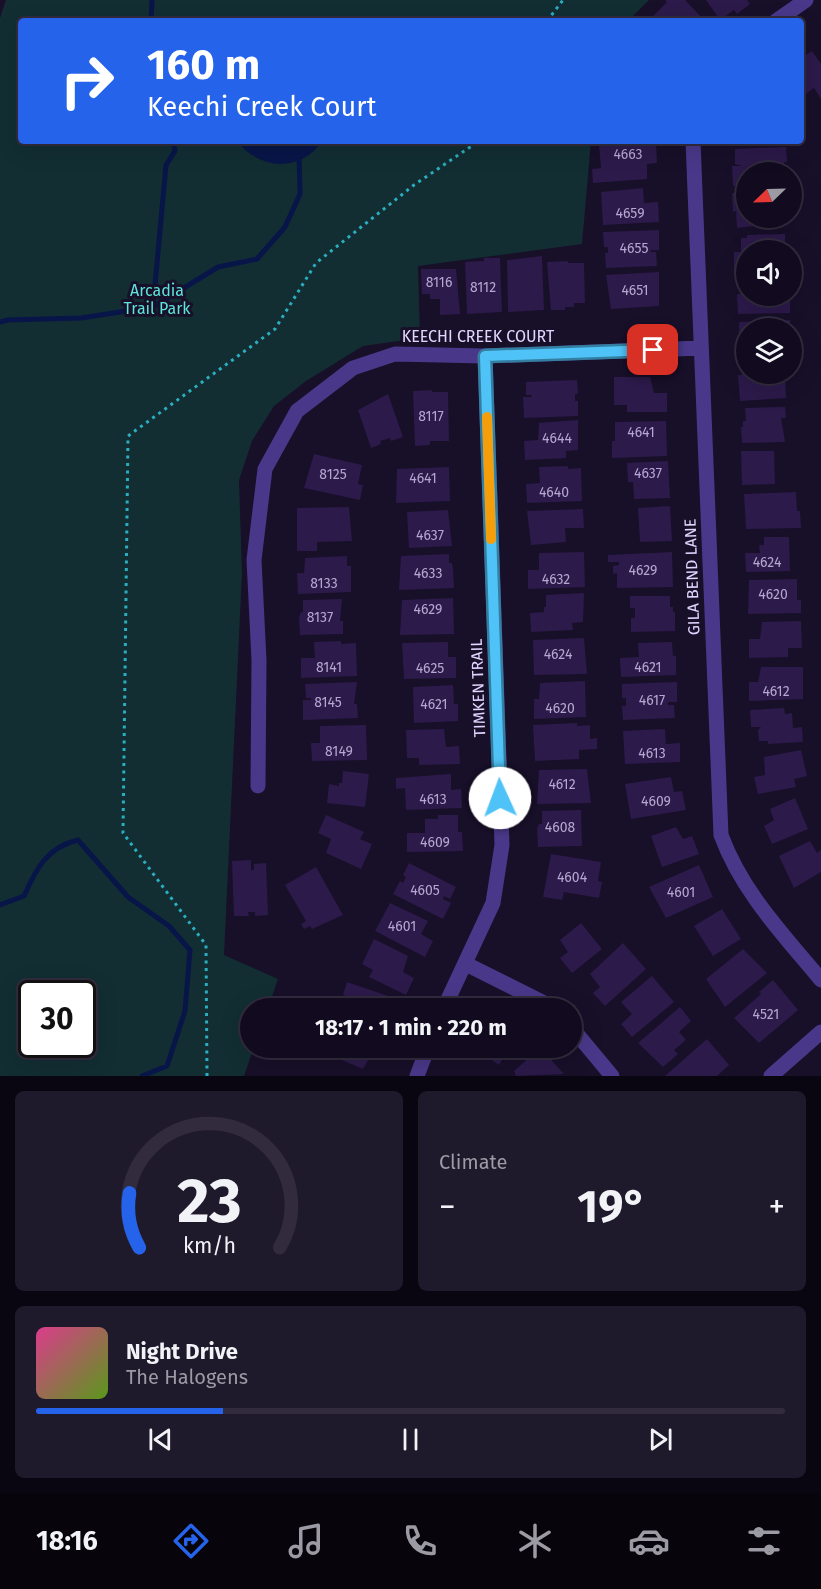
<!DOCTYPE html>
<meta charset="utf-8">
<style>
:root{--surface:#120b1f;--page:#1f192c;--text:#f1f3f6;--muted:#9c9ba4;--line:#312b3d;--accent:#2563eb}
body{margin:0;font-family:"Fira Sans",sans-serif;background:var(--page);color:var(--text);height:100vh;display:flex;flex-direction:column;font-size:22px;white-space:nowrap}
*{box-sizing:border-box;margin:0}
p{font-size:20px;color:var(--muted)}
.icon{flex:none;width:33px;height:33px;fill:none;stroke:currentColor;stroke-width:2;stroke-linecap:round;stroke-linejoin:round}
.map{position:relative;height:1076px;overflow:hidden}
.sheet{display:flex;flex-direction:column;gap:15px;padding:15px;background:#0a0611;flex:1}
.sheet>*{flex:none}
.hud{position:absolute;left:18px;top:18px;width:786px;height:126px;border-radius:6px;box-shadow:0 6px 24px #0002,0 0 0 2px var(--line);background:#2563eb;color:#fff;overflow:hidden}
.needle{width:39px;rotate:247deg}
.tools{position:absolute;left:736px;top:162px;display:grid;gap:12px}
.tools a{display:grid;place-items:center;width:66px;height:66px;border-radius:50%;background:var(--surface);box-shadow:0 6px 24px #0002,0 0 0 2px var(--line);font-size:30px}
.speed{position:absolute;left:18px;top:980px;display:flex;gap:12px;font-size:30px;font-weight:700;text-align:center}
.speed>*{display:grid;place-content:center;width:78px;height:78px;border-radius:50%;background:var(--surface);box-shadow:0 6px 24px #0002,0 0 0 2px var(--line);line-height:1}
.speed .limit{border:3px solid #111;border-radius:9px;background:#fff;color:#111}
.pin{position:absolute;display:grid;place-items:center;width:51px;height:51px;color:#fff;margin:-26px;border-radius:12px;box-shadow:0 3px 9px #0006}
.me{position:absolute;width:66px;margin:-33px;rotate:358deg;stroke-linejoin:round;filter:drop-shadow(0 0 4px #0008)}
.turn{display:flex;align-items:center;gap:21px;height:126px;padding:0 30px;font-size:27px}
.turn .icon{width:78px;height:78px;stroke-width:2.5}
.turn b{display:block;font-size:42px;line-height:51px}
.big{font-size:45px;font-weight:700;line-height:1.1}
.sheet .card{flex:1;display:flex;flex-direction:column;justify-content:center;gap:9px;min-width:0;padding:0 21px;border-radius:9px;background:var(--page)}
.sheet .dial{align-items:center;gap:0}
.dial svg{height:156px;overflow:visible;fill:none;stroke:var(--line);stroke-width:7;stroke-linecap:round;text-anchor:middle}
.dial text{fill:var(--text);stroke:none}
.song{display:flex;align-items:center;gap:18px}
.cover{width:72px;height:72px;border-radius:9px;background:linear-gradient(135deg,hsl(330 70% 55%),hsl(90 70% 35%))}
.played{height:6px;border-radius:3px;background:linear-gradient(90deg,var(--accent) 25%,var(--line) 25%)}
.keys{display:flex;justify-content:space-around;direction:ltr}
.heat{display:flex;justify-content:space-between;align-items:center;font-size:33px;direction:ltr}
.sheet .tiles{flex:1;display:grid;gap:15px;grid-template-columns:1fr 1fr}
.card:last-child{grid-column:span 2}
.trip{position:absolute;left:240px;top:998px;width:342px;height:60px;border-radius:30px;background:var(--surface);box-shadow:0 6px 24px #0002,0 0 0 2px var(--line);font-weight:700;line-height:60px;text-align:center}
.dock{display:flex;height:96px;justify-content:space-around;align-items:center;background:#07040c;color:var(--muted)}
.dock .icon{width:42px;height:42px}
.dock .selected{color:var(--accent)}
.dock b{font-size:27px;color:var(--text)}
.map>svg:first-child{display:block}
</style>
<div class="map">
<svg width="821" height="1076" viewBox="0 0 821 1076">
<rect width="100%" height="100%" fill="#180f29"/>
<!-- green -->
<path fill="#122e33" fill-rule="evenodd" d="M6,0h643l-21,21h-607v120h570l-9,103 -164,22 2,72 -57,8 -57,35 -32,25 -22,35 -13,39 3,93 -18,382 54,24 -10,29h-18v39h4l-10,29h-244v-1058zM32,993h50v51h-50z"/>
<!-- water -->
<path fill="#081548" d="M237,141h85c-21,32 -63,29 -85,0z"/>
<g fill="none" stroke-linecap="round" stroke-linejoin="round">
<!-- stream -->
<path stroke="#081548" stroke-width="5" d="M151,21l1,-21
M153,307l13,-142 9,-14 -2,-10
M0,322l8,-2 73,-2 72,-11 65,-40 39,-8 28,-32 15,-33 -1,-38
M0,905l24,-9c12,-27 23,-49 54,-56l50,57 41,29 21,24 -5,61 -18,55 -25,10"/>
</g>
<!-- building -->
<path fill="#2c1a4a" d="M665,0h20l20,21h-48l-4,-5 14,-14z
M706,0h41l3,4 -13,10 -3,-4 -14,10z
M812,51l9,13v35l-7,-11 -13,9v-39z
M656,142l1,21 -10,1v15l-54,4 -1,-14 9,-1 -2,-23z
M786,147l1,15h-3v7h3v3h-40v13l-14,1 -1,-20h10l-7,-2v-15z
M643,188l1,15 14,-1 1,20 -56,3 -2,-33z
M747,192v26h24v6l-34,4 -1,-17 -3,1 -1,-19z
M659,230v20h-8v2h5l1,14 -51,2 -1,-15h3v-6h-4l-1,-15z
M785,234v16h-38v22h-13v-20h7v-14h6v-3z
M542,256l2,54 -36,2 -1,-52z
M484,258h16l2,54 -35,2 -2,-52 19,-1z
M568,261v2h16l1,40h-11v4h-9v3h-14l-4,-48z
M421,269h35l4,45 -20,1v-16h-10v-5h-8z
M659,272v34l-48,3 -5,-34z
M743,278h4v18h43v17l-52,1 -1,-20h5z
M790,320v8h-43v30h-7l-1,-36z
M741,364h6v10h38l1,24 -46,3 -2,-26h4z
M614,377h36l4,16h13v19h-40v-7h-13z
M577,380l1,14h-3v7h3v15l-54,2 -1,-21h9l-1,-2h-5v-13z
M432,390v2h16l1,49h-19v4l-15,1 -2,-55z
M388,394l15,43 -12,4 -1,-3 -10,3 1,3 -10,4 -13,-38z
M785,407l1,11h-5l4,24 -43,1 -1,-16h2v-6h3l-1,-13z
M578,420v30l-12,1v7l-41,2 -1,-19 14,-1 1,-17z
M666,421l1,35 -55,2v-17h3v-19z
M741,451h33l1,33 -33,1z
M314,454l48,11 -4,19 5,1 -3,15 -56,-12z
M668,461l2,37 -36,1 -1,-17h-5l-1,-19z
M568,466v3l13,-1 1,33 -55,2 -1,-19 14,-1 -1,-16z
M449,467l1,34 -54,2 1,-34z
M796,492l1,19h3l1,17 -55,1 -2,-35z
M670,506l2,35 -32,1 -2,-34z
M349,507l3,34 -35,1v9h-20v-43z
M583,509l1,19h-19l1,14 -35,3 -4,-34z
M448,510l4,36 -43,2 -2,-36z
M764,537h25l1,34 -44,1 -1,-19h15l-1,-8h5z
M584,552l1,35 -57,2v-19h11v-17z
M672,552l1,35 -56,1v-15l-4,1v-8l6,-1v-3h-11v-7z
M449,554v9h3l1,7 1,18 -55,2 2,-34z
M347,556v10h4v26l-53,2 -1,-21h7l1,-15z
M797,579v21h4v13l-53,1 1,-34z
M584,593l-1,29 -11,1 1,7 -42,2 -1,-19 14,-1v-5h2v-12z
M630,596h40v11h3v5h2v19l-44,1v-14h4v-10h-5z
M453,598l1,36 -54,1 2,-35z
M342,599l-2,22h3v13l-43,1 -1,-18 2,-5h2v-12z
M801,621l1,27h-14v9l-39,1v-19h11l2,-17z
M584,638l3,36 -53,1 -1,-35z
M341,641v3l15,-1 1,33 -56,2v-20h14l-1,-16z
M448,642v15h8v21l-52,1 -2,-36z
M672,642l1,14h3v19l-55,2 -1,-19 19,-1 -1,-14z
M761,667h42v32l-54,2v-19h9z
M585,681l1,36 -52,2v-20h5l1,-16z
M357,682l-3,22h3l1,14 -55,2v-20h8v-2h-5l-1,-14z
M677,682v20h-9v3h6l1,13 -52,2 -1,-14h4v-8h-4v-14z
M453,685l1,19h4v17l-44,2 -1,-36z
M784,708l1,6 7,-1 1,15 9,-1 1,15 -35,2v-3h-9l-1,-11 3,-3h-10l-1,-17z
M577,723v3l13,-1v14l7,-1v11l-18,1v9l-44,2 -2,-36z
M366,725l1,35 -55,1 -1,-18h9v-17z
M444,729l2,18 13,-1 1,18 -41,1v-7h-12l-1,-28z
M665,729l1,15 14,-1v19l-55,2 -2,-33z
M801,750l6,26 -13,3 2,8 -38,7 -4,-17 11,-2 -1,-18z
M587,769l4,34 -54,1 2,-34z
M343,771l26,3 -4,33 -38,-4 2,-19 10,2v-3h3z
M451,774v16l10,-1 1,19 -56,2 -1,-22 -9,1v-11z
M671,777l3,15 8,-1 4,19 -55,9 -6,-35z
M795,798l13,31 -36,15 -8,-18 10,-6 -4,-11z
M581,810l1,36 -44,1 -1,-18 2,-5h3v-13z
M326,815l38,17 -4,7 12,5 -11,25 -35,-16 5,-14 -13,-6z
M438,815h20v17h4l1,19 -56,1v-19h18v-14h13z
M676,827l7,12 9,-3 7,18 -37,13 -11,-31z
M810,841l7,12 4,-3v22l-27,16 -15,-32z
M551,854l50,8 -3,19 4,1 -3,16 -35,-6 -2,8 -19,-3z
M251,860v10h3v-6l12,-1 2,52 -13,1v-4h-7l1,4h-15l-2,-55z
M409,863l47,24 -6,12 -6,-3 -1,3 8,4 -8,16 -50,-25 7,-13 3,2 3,-6 -3,-2z
M699,865l14,32 -47,21 -17,-31z
M316,867l27,48 -31,14 -2,-3 -6,3 -3,-5 5,-3 -21,-36z
M390,903l38,18 -7,13 12,7 -8,16 -50,-26z
M722,909l19,30 -28,17 -19,-30z
M581,923l21,26 -30,24 -12,-15 8,-6 -8,-12z
M374,939l34,17 -5,16 11,6 -8,17 -37,-18 4,-7 -11,-6z
M623,943l23,26 -41,37 -12,-13 7,-6 -10,-13z
M743,949l24,24 -42,34 -19,-28z
M652,976l22,26 -42,35 -11,-13 11,-10 -11,-12z
M773,980l25,30 -39,33 -25,-25 27,-24 -2,-2z
M347,982l50,17 -3,9h-55l2,-7 3,1 2,-6 -3,-1z
M680,1007l11,14 -12,11 7,8 -12,10 4,4 -15,13 -25,-24z
M707,1039l22,26 -12,11h-52z
M333,1047h51l-5,11 -8,-3 -8,14 -33,-14z
M468,1047h52l-6,9 -7,-5 -8,14 -14,-10 -3,5 -16,-10z
M540,1048l24,26 -48,2 -2,-5z"/>
<g fill="none" stroke-linecap="round" stroke-linejoin="round">
<!-- path -->
<path stroke="#2baebf" stroke-width="3" stroke-dasharray="3 4.5" stroke-linecap="butt" d="M547,21l16,-21
M207,1076l-1,-131 -83,-112 5,-397 147,-107 41,-66 98,-78 65,-44"/>
<!-- street -->
<path stroke="#493889" stroke-width="15" d="M776,21l30,-21
M693,141l28,694c21,57 62,99 100,145
M258,786l1,-126 -5,-100 11,-91 32,-58 56,-43 42,-14 90,2 216,-8
M466,964l88,44
M444,1008l49,-105 9,-58 -17,-489
M572,1028l40,48
M417,1076l11,-29
M771,1076l50,-44"/>
</g>
<g fill="none" stroke-linecap="round" stroke-linejoin="round">
<!-- route casing -->
<g stroke="#337fa1" stroke-width="15">
<path id="route" d="M500,798l-15,-442 168,-6"/>
</g>
<!-- route -->
<use href="#route" stroke="#4fc3f7" stroke-width="10"/>
<!-- slow -->
<path stroke="#f59e0b" stroke-width="10" d="M487,417l4,122"/>
</g>
<g text-anchor="middle" dominant-baseline="central" stroke-width="6" stroke-linejoin="round" paint-order="stroke">
<!-- number labels -->
<g font-size="14" fill="#b4a7d2">
<text x="628" y="154">4663</text>
<text x="630" y="213">4659</text>
<text x="634" y="248">4655</text>
<text x="439" y="282">8116</text>
<text x="483" y="287">8112</text>
<text x="635" y="290">4651</text>
<text x="431" y="416">8117</text>
<text x="641" y="432">4641</text>
<text x="557" y="438">4644</text>
<text x="648" y="473">4637</text>
<text x="333" y="474">8125</text>
<text x="423" y="478">4641</text>
<text x="554" y="492">4640</text>
<text x="430" y="535">4637</text>
<text x="767" y="562">4624</text>
<text x="643" y="570">4629</text>
<text x="428" y="573">4633</text>
<text x="556" y="579">4632</text>
<text x="324" y="583">8133</text>
<text x="773" y="594">4620</text>
<text x="428" y="609">4629</text>
<text x="320" y="617">8137</text>
<text x="558" y="654">4624</text>
<text x="329" y="667">8141</text>
<text x="648" y="667">4621</text>
<text x="430" y="668">4625</text>
<text x="776" y="691">4612</text>
<text x="652" y="700">4617</text>
<text x="328" y="702">8145</text>
<text x="434" y="704">4621</text>
<text x="560" y="708">4620</text>
<text x="339" y="751">8149</text>
<text x="652" y="753">4613</text>
<text x="562" y="784">4612</text>
<text x="433" y="799">4613</text>
<text x="656" y="801">4609</text>
<text x="560" y="827">4608</text>
<text x="435" y="842">4609</text>
<text x="572" y="877">4604</text>
<text x="425" y="890">4605</text>
<text x="681" y="892">4601</text>
<text x="402" y="926">4601</text>
<text x="766" y="1014">4521</text>
</g>
<!-- park labels -->
<g font-size="16" fill="#5ce5da" stroke="#180f29">
<text x="157" y="290">Arcadia<tspan x="157" dy="18">Trail Park</tspan></text>
</g>
<!-- street labels -->
<g font-size="16" fill="#e2d6ff" stroke="#180f29">
<text x="478" y="336">KEECHI CREEK COURT</text>
<text transform="translate(692 577) rotate(-92)">GILA BEND LANE</text>
<text transform="translate(478 688) rotate(-92)">TIMKEN TRAIL</text>
</g>
</g>
</svg>
<div class="tools">
<a><svg class="needle" viewBox="-14 -14 28 28"><path d="M0-13l5 13h-10z" fill="#e53935"/><path d="M0 13l5-13h-10z" fill="#9c9ba4"/></svg></a>
<a><svg class="icon" aria-label="sound" viewBox="0 0 24 24"><path d="M4 9h4l5-4v14l-5-4H4zM17 9q2 3 0 6"/></svg></a>
<a><svg class="icon" aria-label="layers" viewBox="0 0 24 24"><path d="M12 4l9 5-9 5-9-5zM3 14l9 5 9-5"/></svg></a>
</div>
<div class="speed"><div class="limit">30</div></div>
<div class="pin" style="left:653px;top:350px;background:#d93025"><svg class="icon" aria-label="arrive" viewBox="0 0 24 24"><path d="M6 21V4h12l-3 4 3 4H6"/></svg></div>
<svg class="me" style="left:500px;top:798px" viewBox="-20 -20 40 40"><circle r="19" fill="#fff"/><path d="M0-13L10 11 0 6-10 11z" fill="#4fc3f7"/></svg>
<div class="trip">18:17 · 1 min · 220 m</div>
<div class="hud">
<div class="turn"><svg class="icon" aria-label="right" viewBox="0 0 24 24"><path d="M7 20v-9h11M14 6l5 5-5 5"/></svg><div><b>160 m</b>Keechi Creek Court</div></div>
</div>
</div>
<section class="sheet">
<div class="tiles">
<div class="card dial"><svg viewBox="0 0 100 80">
<path d="M14 69A42 42 0 1 1 86 69"/>
<path d="M14 69A42 42 0 0 1 9 41" stroke="#2563eb"/>
<text x="50" y="56" font-size="32" font-weight="700">23</text>
<text x="50" y="72" font-size="11">km/h</text>
</svg></div>
<div class="card"><p>Climate</p>
<div class="heat"><a>−</a><b class="big">19°</b><a>+</a></div>
</div>
<div class="card">
<div class="song"><i class="cover"></i><div><b>Night Drive</b><p>The Halogens</p></div></div>
<div class="played"></div>
<div class="keys"><svg class="icon" aria-label="previous" viewBox="0 0 24 24"><path d="M18 5L8 12l10 7zM5 5v14"/></svg><svg class="icon" aria-label="pause" viewBox="0 0 24 24"><path d="M8 5v14M16 5v14"/></svg><svg class="icon" aria-label="next" viewBox="0 0 24 24"><path d="M6 5l10 7-10 7zM19 5v14"/></svg></div>
</div>
</div>
</section>
<nav class="dock">
<b>18:16</b>
<svg class="icon selected" aria-label="directions" viewBox="0 0 24 24"><path d="M12 3l9 9-9 9-9-9zM9 14v-3h6M13 9l2 2-2 2"/></svg>
<svg class="icon" aria-label="music" viewBox="0 0 24 24"><path d="M9 18V5l10-2v13"/><circle cx="6" cy="18" r="3"/><circle cx="16" cy="16" r="3"/></svg>
<svg class="icon" aria-label="phone" viewBox="0 0 24 24"><path d="M5 4h4l2 5-3 2q2 4 5 5l2-3 5 2v4C11 20 4 13 5 4z"/></svg>
<svg class="icon" aria-label="climate" viewBox="0 0 24 24"><path d="M12 3v18M4 7l16 10M4 17L20 7"/></svg>
<svg class="icon" aria-label="car" viewBox="0 0 24 24"><path d="M5 17H2v-5l4-1 3-4h7l3 4 3 1v5h-3M9 17h6M6 11h13"/><circle cx="7" cy="17" r="2"/><circle cx="17" cy="17" r="2"/></svg>
<svg class="icon" aria-label="filters" viewBox="0 0 24 24"><path d="M4 7h16M4 17h16"/><circle cx="9" cy="7" r="2"/><circle cx="15" cy="17" r="2"/></svg>
</nav>
